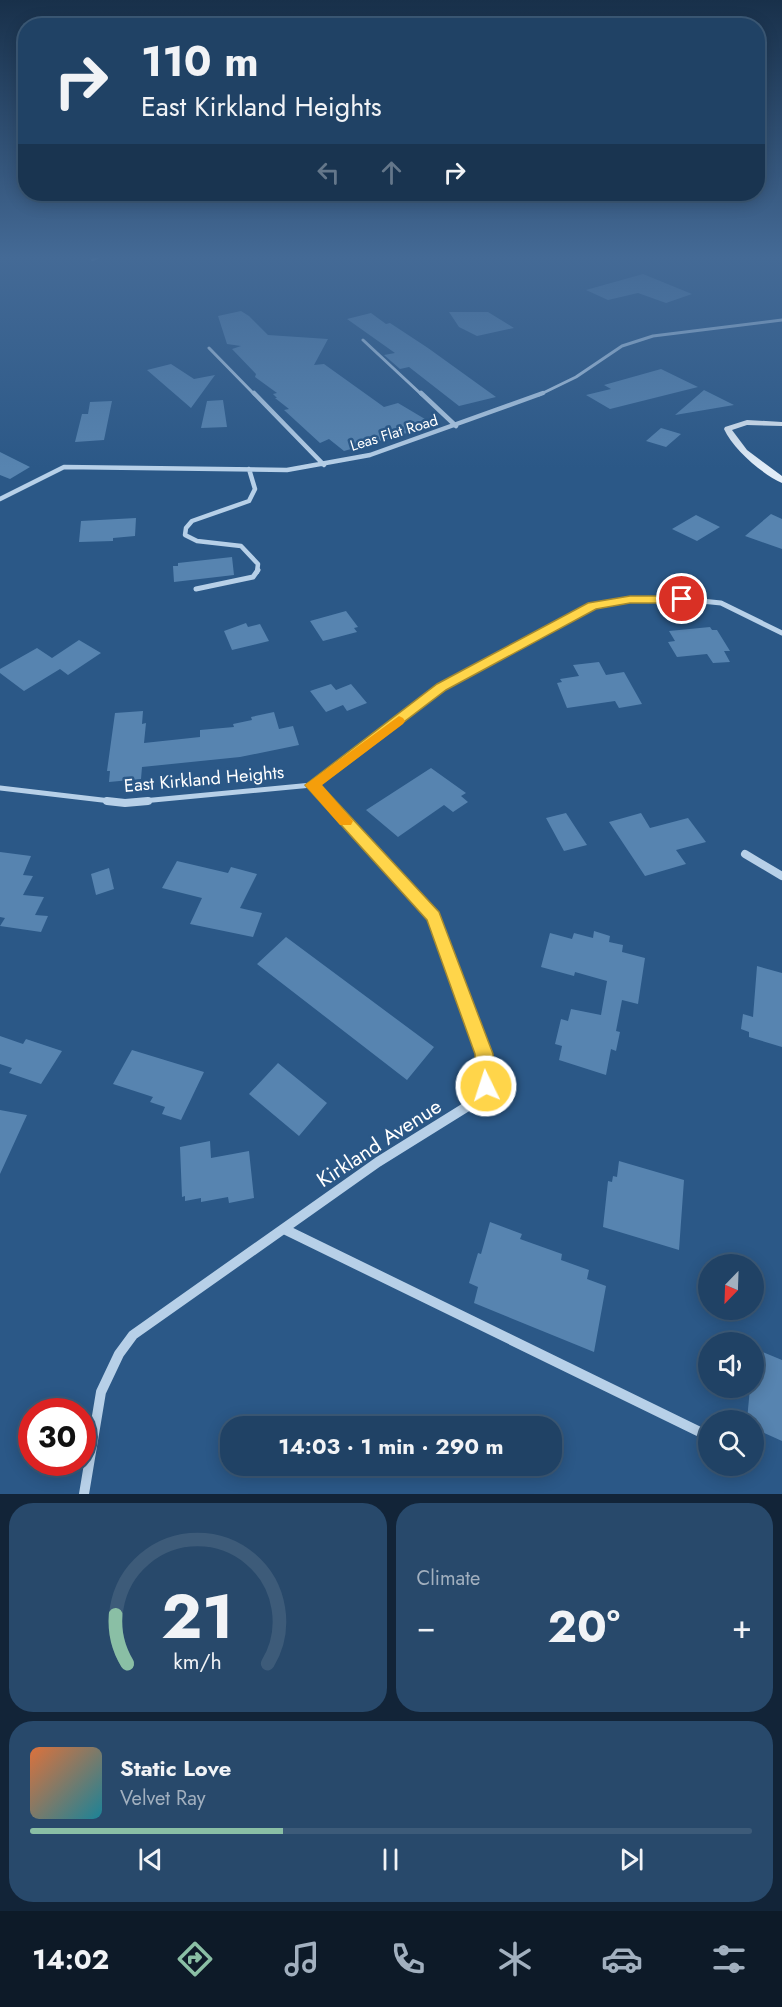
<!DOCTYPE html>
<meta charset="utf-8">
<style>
:root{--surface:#204265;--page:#28496b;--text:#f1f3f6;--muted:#a2b0bf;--line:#3d5b79;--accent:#8abfa5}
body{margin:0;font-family:Jost,sans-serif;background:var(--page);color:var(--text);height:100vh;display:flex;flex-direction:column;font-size:22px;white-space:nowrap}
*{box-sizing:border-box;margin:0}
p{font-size:20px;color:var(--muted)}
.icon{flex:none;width:33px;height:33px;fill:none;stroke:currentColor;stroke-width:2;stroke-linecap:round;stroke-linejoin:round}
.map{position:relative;height:1494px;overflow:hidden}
.panel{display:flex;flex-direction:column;gap:9px;padding:9px;background:#122438;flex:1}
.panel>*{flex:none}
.guide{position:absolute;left:18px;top:18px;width:747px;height:183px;border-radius:24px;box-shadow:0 3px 15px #0003,0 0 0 2px var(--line);background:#204265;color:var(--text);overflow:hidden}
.needle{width:39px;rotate:203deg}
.fabs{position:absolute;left:698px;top:1254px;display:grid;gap:12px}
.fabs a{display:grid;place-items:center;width:66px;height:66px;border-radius:50%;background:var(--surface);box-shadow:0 3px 15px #0003,0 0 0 2px var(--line);font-size:30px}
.speed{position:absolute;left:18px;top:1398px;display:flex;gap:12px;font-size:30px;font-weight:700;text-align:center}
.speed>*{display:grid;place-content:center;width:78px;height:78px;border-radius:50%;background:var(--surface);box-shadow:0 3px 15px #0003,0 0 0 2px var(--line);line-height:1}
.speed .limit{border:9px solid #d22;background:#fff;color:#111}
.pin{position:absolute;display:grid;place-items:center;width:51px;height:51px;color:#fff;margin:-26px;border:3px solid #fff;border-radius:50%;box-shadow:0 2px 6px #0007}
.me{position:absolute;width:66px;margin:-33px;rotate:356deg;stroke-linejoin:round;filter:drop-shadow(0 0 4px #0008)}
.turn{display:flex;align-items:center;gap:21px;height:126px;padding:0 24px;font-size:27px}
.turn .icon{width:78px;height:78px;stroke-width:2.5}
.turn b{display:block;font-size:42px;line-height:51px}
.lanes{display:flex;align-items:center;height:57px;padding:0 24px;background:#0003;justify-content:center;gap:30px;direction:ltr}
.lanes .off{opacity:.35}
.big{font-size:45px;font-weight:700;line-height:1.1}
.panel .card{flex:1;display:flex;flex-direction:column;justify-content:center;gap:9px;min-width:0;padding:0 21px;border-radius:24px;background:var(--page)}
.panel .dial{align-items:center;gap:0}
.dial svg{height:156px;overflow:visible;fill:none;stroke:var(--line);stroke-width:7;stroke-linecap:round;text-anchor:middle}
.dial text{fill:var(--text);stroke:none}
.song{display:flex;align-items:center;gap:18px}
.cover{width:72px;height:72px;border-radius:9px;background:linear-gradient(135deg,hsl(20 70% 55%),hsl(190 70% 35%))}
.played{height:6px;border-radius:3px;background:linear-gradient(90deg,var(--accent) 35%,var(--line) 35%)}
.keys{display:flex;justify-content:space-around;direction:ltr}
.heat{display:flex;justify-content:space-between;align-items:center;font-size:33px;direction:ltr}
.panel .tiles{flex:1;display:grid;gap:9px;grid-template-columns:1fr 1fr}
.card:last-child{grid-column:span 2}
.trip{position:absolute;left:220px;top:1416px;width:342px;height:60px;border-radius:24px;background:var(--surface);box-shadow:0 3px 15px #0003,0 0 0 2px var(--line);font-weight:700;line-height:60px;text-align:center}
.dock{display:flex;height:96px;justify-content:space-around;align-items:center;background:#0d1a28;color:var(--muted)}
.dock .icon{width:42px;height:42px}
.dock .active{color:var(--accent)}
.dock b{font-size:27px;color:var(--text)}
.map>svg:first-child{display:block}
</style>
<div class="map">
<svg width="782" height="1494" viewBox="0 0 782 1494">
<rect width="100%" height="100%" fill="#2b5887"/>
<!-- building -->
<path fill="#5784b0" d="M643,274l49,20 -26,9 -28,-10 -30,7 -22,-10z
M241,311l8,5 19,19 60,4 -14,26 10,-1 60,43 14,-4 37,22 -91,26 -15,-12 -9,4 -36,-33 5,-1 -14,-11h2l-4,-4 4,-1 -22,-16 1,-3 -24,-25 9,-3 -14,-2 -9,-28z
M449,312h39l26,16 -37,8 -18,-9z
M371,313l15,11 4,-1 38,25 68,49 -37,9 -50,-39 -9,2 -16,-14 11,-2 -48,-34z
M171,364l23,15 21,-4 -24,33 -44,-38z
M661,369l37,18 -88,22 -24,-14 25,-6 -7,-4z
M704,390l30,15 -59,10z
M223,400l4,27 -26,1 6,-27z
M112,401l-8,39 -29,2 7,-28h6l2,-12z
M661,428l20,6 -15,13 -20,-6z
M0,452l30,15 -20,12 -10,-4z
M771,514l11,5v30l-37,-13z
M696,515l24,12 -23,14 -25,-12z
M136,518l-1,18 -22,2v3l-34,1 2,-21z
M232,557l2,18 -60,7 -1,-16h5v-3z
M346,611l12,16 -4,1 3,4 -34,9 -13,-20z
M246,623l2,4 12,-3 9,17 -37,9 -8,-19z
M710,627l2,3h5l13,21h-6l6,11 -17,1 -6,-9 -30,3 -9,-15 7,-1 -6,-10z
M79,640l22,13 -33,22 -8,-6 -36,22 -24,-18v-4l37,-21 15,10z
M599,662l7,13 18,-3 18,32 -23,4 -4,-7 -48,7 -10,-25 5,-1 -2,-3 19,-3 -6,-11z
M331,684l5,6 15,-6 16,19 -20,8 -4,-6 -17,7 -16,-21z
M143,711l-1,13 4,-1 -2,20 56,-6v-7l34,-3 -1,-3 19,-4 -1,-3 23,-5 5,17 14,-3 6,19 -59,12 -98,10 -1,12 -32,3 1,-11h-3l8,-58z
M431,768l35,25 -5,3 7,6 -15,10 -9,-7 -46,32 -32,-27z
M566,813l21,32 -23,6 -18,-33z
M641,813l9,15 38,-10 18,24 -30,8 10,14 -41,12 -36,-54z
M0,852l31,4 -8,19 10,1 -10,19 21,2 -9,18 13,1 -7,16 -41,-6 5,-8 -5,-1z
M177,861l51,12 3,-6 26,7 -17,34 22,5 -9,24 -63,-13 12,-26 -40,-10z
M109,868l5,21 -18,6 -5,-21z
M594,931l16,5 -1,6 14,3 -1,7 23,6 -7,46 -16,-4 -6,31 4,1 -4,19 -5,-2 -5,26 -47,-15 3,-14 -7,-2 6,-25 7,2 3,-12 30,6 6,-34 -32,-9 -1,4 -33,-9 9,-34 22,6 2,-6 19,5z
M286,937l148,110 -27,33 -150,-116z
M757,966l25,7v74l-33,-10v-5l-8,-3 2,-15 10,3z
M0,1036l23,8 3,-5 36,12 -21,33 -32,-11 3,-5 -12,-4z
M132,1050l72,22 -23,48 -19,-6 3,-7 -15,-5 3,-5 -40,-13z
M278,1063l49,40 -28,33 -50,-42z
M0,1110l27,5 -27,59z
M210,1141l1,17 38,-7 5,47 -25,5 -1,-6 -27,5v-4l-16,3v-5l-3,1 -2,-50z
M619,1161l65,19 -5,70 -76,-23 5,-46 4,1 1,-6 4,1z
M490,1222l32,12 -2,5 42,15 -1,6 28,10 -2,9 19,7 -12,66 -120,-49 4,-16 -9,-4 9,-30 3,1z
M753,1348l29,12v81l-29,-13v-8h-6l3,-32h3z"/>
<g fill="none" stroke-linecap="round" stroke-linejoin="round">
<!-- lane -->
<path stroke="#b7d0e8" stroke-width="2" d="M92,260l6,-2"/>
<!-- street-far4 -->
<path stroke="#b7d0e8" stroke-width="3" d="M363,340l59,55
M209,348l46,47
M539,395l37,-18 46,-31 31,-10 129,-16"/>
<!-- street-far3 -->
<path stroke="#b7d0e8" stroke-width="4.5" d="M254,393l70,72
M421,393l35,33
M249,469l6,20 -6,12 -57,20 -6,7 -1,7 12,6 44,5 17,18 -1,8
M0,499l64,-32 223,3 83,-15 173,-62"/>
<!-- street-far2 -->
<path stroke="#b7d0e8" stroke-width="5" d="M196,589l57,-12 5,-7
M312,785l16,17
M0,788l119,14
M132,802l180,-17 130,-98 151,-81 37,-7h52l39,4 61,30"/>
<!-- street-far1 -->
<path stroke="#b7d0e8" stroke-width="8" d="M107,801l18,2 23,-2
M327,801l107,115 50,138 2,32 -11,17
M745,854l37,22"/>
<!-- street -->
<path stroke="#b7d0e8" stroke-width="10" d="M284,1229l418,204
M84,1494l17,-102 18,-38 14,-19 245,-173 98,-61"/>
<!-- secondary -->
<path fill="#e1ecf7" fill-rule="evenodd" d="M747,420l35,2v4l-35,-1 -15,5 15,20 35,26v7c-20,-9 -49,-34 -58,-54l1,-2z"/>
</g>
<!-- sky -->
<linearGradient id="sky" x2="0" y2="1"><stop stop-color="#18304a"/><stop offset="0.55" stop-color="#446a96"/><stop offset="1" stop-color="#446a96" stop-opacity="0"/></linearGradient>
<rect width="782" height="468" fill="url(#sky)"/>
<!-- route -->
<path fill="#ffd54a" stroke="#a68a30" stroke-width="1.5" d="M630,596h52l6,3 -6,4h-52l-34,6 -150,81 -125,95 118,127 54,142 2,32 -2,6 -7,3 -6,-3 -3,-6 -2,-32 -48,-134 -122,-135 132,-101 151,-81z"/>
<!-- slow -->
<path fill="#f59e0b" d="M399,716l4,2 2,3 -2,3 -81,61 31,36 -2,4h-11l-35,-40z"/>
<g text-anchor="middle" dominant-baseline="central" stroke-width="5" stroke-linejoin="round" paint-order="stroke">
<!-- far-street labels -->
<g font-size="15" fill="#fff" stroke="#2b5887">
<text transform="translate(394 433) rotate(-17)">Leas Flat Road</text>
</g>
<!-- street labels -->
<g font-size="18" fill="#fff" stroke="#2b5887">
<text transform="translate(204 779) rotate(-5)">East Kirkland Heights</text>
</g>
<!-- near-street labels -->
<g font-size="21" fill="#fff" stroke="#2b5887">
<text transform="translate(379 1143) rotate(-33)">Kirkland Avenue</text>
</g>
</g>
</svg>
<div class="fabs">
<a><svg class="needle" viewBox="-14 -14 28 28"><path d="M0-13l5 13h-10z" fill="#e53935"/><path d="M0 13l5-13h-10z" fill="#a2b0bf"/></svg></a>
<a><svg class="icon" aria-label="sound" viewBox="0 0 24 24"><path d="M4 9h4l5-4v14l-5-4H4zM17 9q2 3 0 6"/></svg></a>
<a><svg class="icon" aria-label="search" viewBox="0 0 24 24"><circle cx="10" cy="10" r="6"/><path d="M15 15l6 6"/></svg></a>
</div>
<div class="speed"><div class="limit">30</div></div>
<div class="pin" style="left:682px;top:599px;background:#d93025"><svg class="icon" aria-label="arrive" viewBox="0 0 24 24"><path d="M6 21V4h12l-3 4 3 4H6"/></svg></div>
<svg class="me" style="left:486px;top:1086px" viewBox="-20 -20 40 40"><circle r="17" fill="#ffd54a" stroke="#fff" stroke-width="3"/><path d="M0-11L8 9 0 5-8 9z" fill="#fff"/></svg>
<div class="trip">14:03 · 1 min · 290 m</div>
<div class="guide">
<div class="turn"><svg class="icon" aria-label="right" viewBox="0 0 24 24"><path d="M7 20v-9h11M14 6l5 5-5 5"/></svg><div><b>110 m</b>East Kirkland Heights</div></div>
<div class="lanes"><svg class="icon off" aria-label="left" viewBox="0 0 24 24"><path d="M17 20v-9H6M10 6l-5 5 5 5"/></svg><svg class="icon off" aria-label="ahead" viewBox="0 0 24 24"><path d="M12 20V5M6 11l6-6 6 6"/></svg><svg class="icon" aria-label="right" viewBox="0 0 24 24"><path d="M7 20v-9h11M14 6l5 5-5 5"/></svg></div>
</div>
</div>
<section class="panel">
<div class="tiles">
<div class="card dial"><svg viewBox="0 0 100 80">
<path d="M14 69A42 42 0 1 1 86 69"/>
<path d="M14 69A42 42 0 0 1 8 44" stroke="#8abfa5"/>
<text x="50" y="56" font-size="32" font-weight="700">21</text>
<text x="50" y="72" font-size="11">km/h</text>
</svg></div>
<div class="card"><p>Climate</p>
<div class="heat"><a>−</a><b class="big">20°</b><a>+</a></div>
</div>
<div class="card">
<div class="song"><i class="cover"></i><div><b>Static Love</b><p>Velvet Ray</p></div></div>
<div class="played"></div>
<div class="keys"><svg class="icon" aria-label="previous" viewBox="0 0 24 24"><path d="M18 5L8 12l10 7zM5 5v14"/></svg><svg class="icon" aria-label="pause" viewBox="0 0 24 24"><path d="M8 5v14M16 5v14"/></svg><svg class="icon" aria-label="next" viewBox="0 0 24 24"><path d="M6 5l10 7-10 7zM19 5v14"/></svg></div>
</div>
</div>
</section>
<nav class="dock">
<b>14:02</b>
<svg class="icon active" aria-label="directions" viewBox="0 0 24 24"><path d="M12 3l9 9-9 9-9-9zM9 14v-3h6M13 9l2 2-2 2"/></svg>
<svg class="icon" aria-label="music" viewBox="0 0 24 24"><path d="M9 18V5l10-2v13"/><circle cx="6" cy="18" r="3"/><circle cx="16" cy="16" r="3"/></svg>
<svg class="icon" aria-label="phone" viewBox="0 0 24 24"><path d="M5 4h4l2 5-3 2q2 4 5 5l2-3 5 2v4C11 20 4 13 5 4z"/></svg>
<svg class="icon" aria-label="climate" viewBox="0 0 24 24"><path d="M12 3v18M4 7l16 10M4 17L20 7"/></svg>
<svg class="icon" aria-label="car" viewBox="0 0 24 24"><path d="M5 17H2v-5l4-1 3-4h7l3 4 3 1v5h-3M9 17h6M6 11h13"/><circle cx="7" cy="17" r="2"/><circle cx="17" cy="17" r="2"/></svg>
<svg class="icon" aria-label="filters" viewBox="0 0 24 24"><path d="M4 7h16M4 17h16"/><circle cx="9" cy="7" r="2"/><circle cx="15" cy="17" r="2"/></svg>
</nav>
